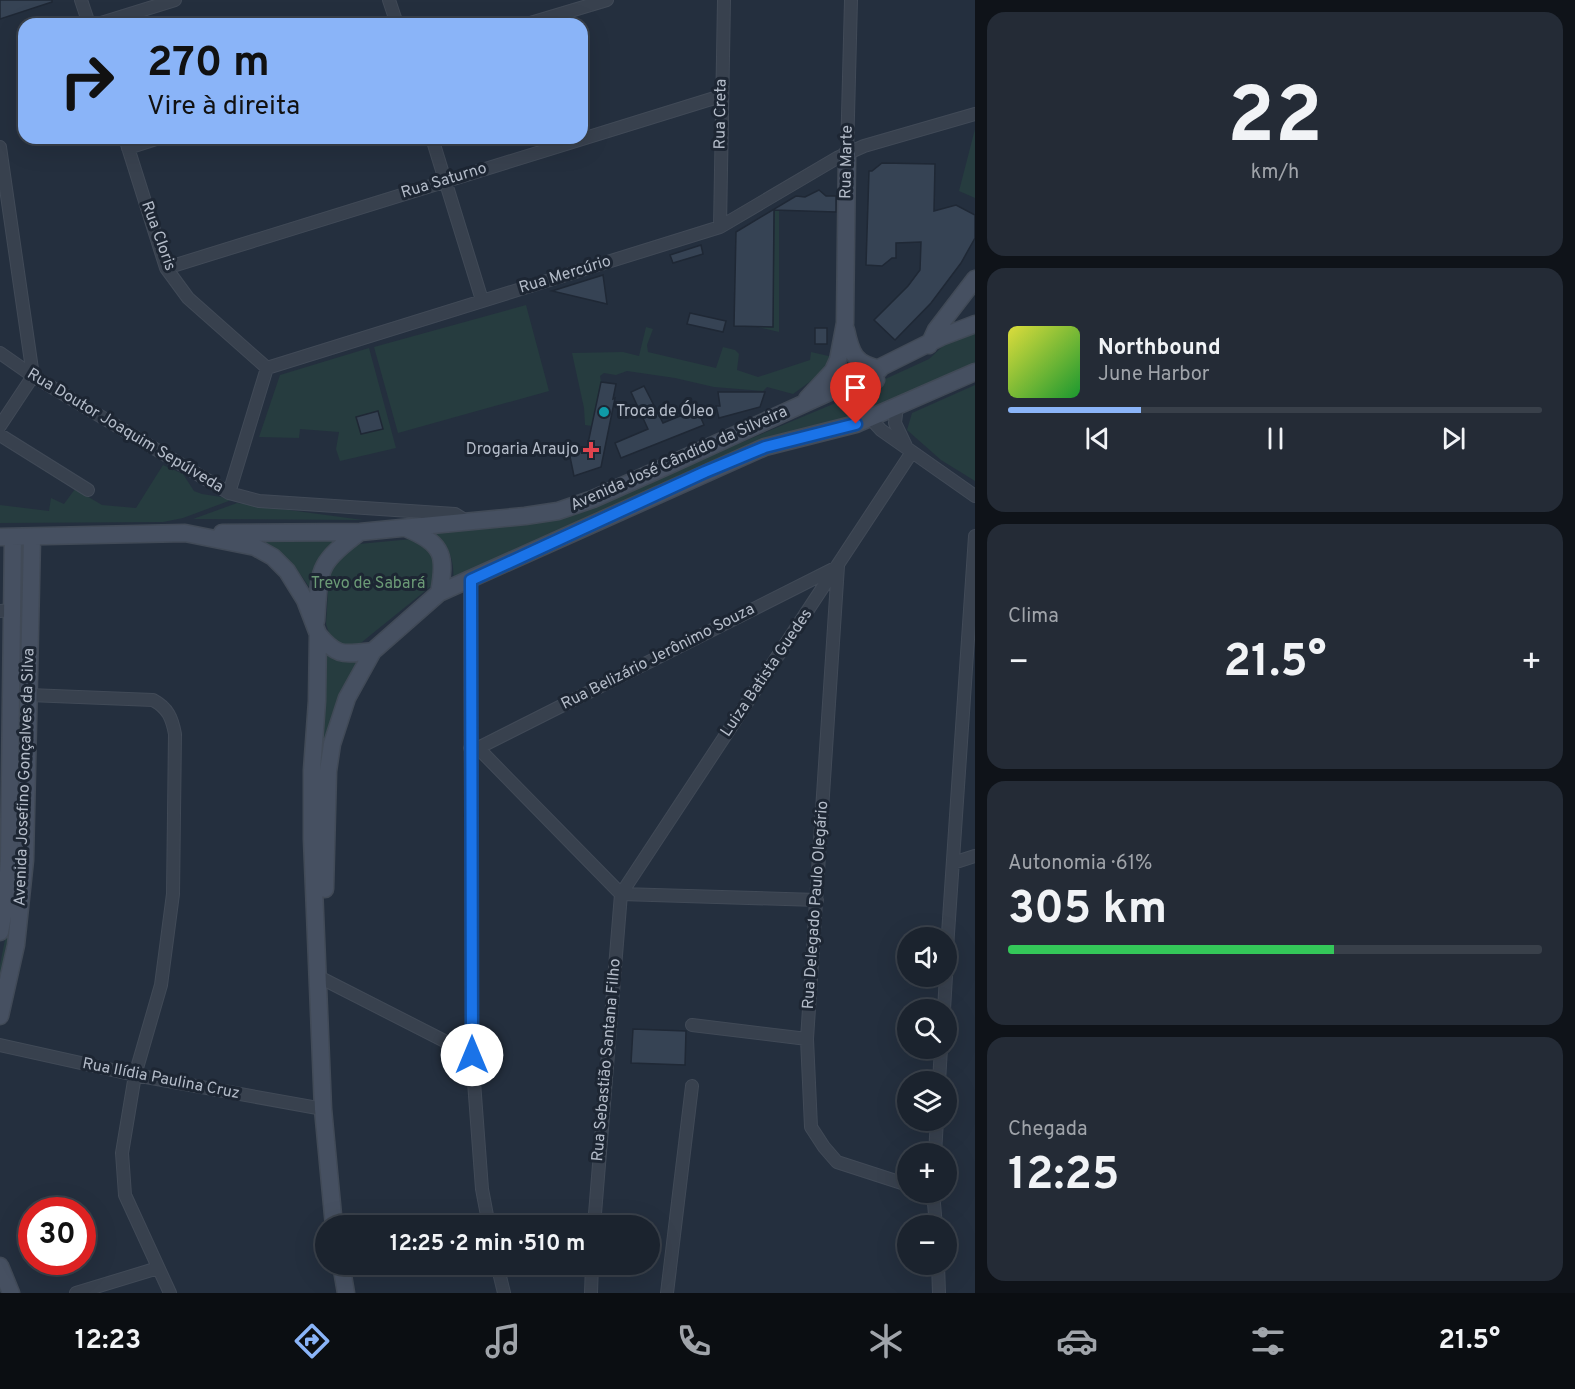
<!DOCTYPE html>
<html lang="pt">
<meta charset="utf-8">
<style>
:root{--surface:#1b232e;--page:#242b36;--text:#f1f3f6;--muted:#a0a4aa;--line:#39404a;--accent:#8ab4f8}
body{margin:0;font-family:Overpass,sans-serif;background:var(--page);color:var(--text);height:100vh;display:flex;flex-direction:column;font-size:22px;white-space:nowrap}
*{box-sizing:border-box;margin:0}
p{font-size:20px;color:var(--muted)}
.icon{flex:none;width:33px;height:33px;fill:none;stroke:currentColor;stroke-width:2;stroke-linecap:round;stroke-linejoin:round}
.map{position:relative;flex:1;overflow:hidden}
.sheet{display:flex;flex-direction:column;gap:12px;padding:12px;background:#0f1319;width:600px}
.sheet>*{flex:none}
.banner{position:absolute;left:18px;top:18px;width:570px;height:126px;border-radius:18px;box-shadow:0 6px 24px #0002,0 0 0 2px var(--line);background:#8ab4f8;color:#111;overflow:hidden}
.buttons{position:absolute;left:897px;top:927px;display:grid;gap:12px}
.buttons a{display:grid;place-items:center;width:60px;height:60px;border-radius:50%;background:var(--surface);box-shadow:0 6px 24px #0002,0 0 0 2px var(--line);font-size:30px}
.speed{position:absolute;left:18px;top:1197px;display:flex;gap:12px;font-size:30px;font-weight:700;text-align:center}
.speed>*{display:grid;place-content:center;width:78px;height:78px;border-radius:50%;background:var(--surface);box-shadow:0 6px 24px #0002,0 0 0 2px var(--line);line-height:1}
.speed .limit{border:9px solid #d22;background:#fff;color:#111}
.pin{position:absolute;display:grid;place-items:center;width:51px;height:51px;color:#fff;margin:-62px -26px;border-radius:50% 50% 50% 0;rotate:-45deg;box-shadow:0 0 6px #0007}
.pin .icon{rotate:45deg}
.me{position:absolute;width:66px;margin:-33px;rotate:0deg;stroke-linejoin:round;filter:drop-shadow(0 0 4px #0008)}
.turn{display:flex;align-items:center;gap:21px;height:126px;padding:0 30px;font-size:27px}
.turn .icon{width:78px;height:78px;stroke-width:2.5}
.turn b{display:block;font-size:42px;line-height:51px}
.big{font-size:45px;font-weight:700;line-height:1.1}
.sheet .tile{flex:1;display:flex;flex-direction:column;justify-content:center;gap:9px;min-width:0;padding:0 21px;border-radius:18px;background:var(--page)}
.sheet .dial{align-items:center;gap:0}
.dial b{font-size:78px;line-height:1}
.song{display:flex;align-items:center;gap:18px}
.cover{width:72px;height:72px;border-radius:9px;background:linear-gradient(135deg,hsl(60 70% 55%),hsl(130 70% 35%))}
.played{height:6px;border-radius:3px;background:linear-gradient(90deg,var(--accent) 25%,var(--line) 25%)}
.keys{display:flex;justify-content:space-around;direction:ltr}
.heat{display:flex;justify-content:space-between;align-items:center;font-size:33px;direction:ltr}
.charge{height:9px;border-radius:4px;background:linear-gradient(90deg,#34c759 61%,var(--line) 0)}
.trip{position:absolute;left:315px;top:1215px;width:345px;height:60px;border-radius:30px;background:var(--surface);box-shadow:0 6px 24px #0002,0 0 0 2px var(--line);font-weight:700;line-height:60px;text-align:center}
.tab-bar{display:flex;height:96px;justify-content:space-around;align-items:center;background:#0b0e12;color:var(--muted)}
.tab-bar .icon{width:42px;height:42px}
.tab-bar .on{color:var(--accent)}
.tab-bar b{font-size:27px;color:var(--text)}
main{display:flex;flex:1;min-height:0}
.map>svg:first-child{display:block}
</style>
<main>
<div class="map">
<svg width="975" height="1293" viewBox="0 0 975 1293">
<rect width="100%" height="100%" fill="#242f3e"/>
<!-- green -->
<path fill="#263c3f" d="M975,129v69l-16,-7z
M779,206v126l-21,-5h15l2,-118z
M526,305l23,86 -151,42 -24,-86z
M646,327l7,2 -6,16 1,7 68,16 7,-21 12,3 4,4 -2,16 21,7 52,-17 1,-8 22,5 -18,21 -22,16 -26,-7 -4,4 -49,-4 -39,-9 -48,-7 -11,4 -12,-2 -4,3 1,6 -9,44 -7,-1 -1,-17 -12,-55 51,-1 16,4z
M975,331v35l-97,42 -7,-2 -4,-9 3,-11 59,-27 15,-14z
M369,348l27,100 -56,13 -4,-12 3,-17 -39,-3 -1,9 -40,-1 21,-62z
M975,385v96l-34,-21 -34,-30 5,-17z
M850,397l8,20 -92,22 -42,17 -139,67 -132,58c2,-20 -4,-35 -19,-49l100,-9 127,-47z
M163,465l20,9 11,17 8,3 32,5 -51,19 -20,4 -163,1v-18l49,6 2,-13 13,6 11,-15 27,16 34,3z
M237,503l126,17 -170,-1z
M259,539h77c-17,17 -19,29 -24,52 -14,-21 -29,-41 -53,-52z
M412,539l25,15 -2,29 -73,59 -5,3 -12,3 -15,-12 -4,-12 3,-48 4,-12 14,-14 12,-6z
M20,577l3,5 -3,238 -6,96 -14,72v-23l10,-51z
M324,651l15,10 19,-1 -17,34 -22,102 7,-118z"/>
<!-- building -->
<path fill="#364354" stroke="#1f2835" stroke-width="1.5" d="M0,0h52v2l-52,17z
M882,163l53,1 -1,47 22,-6 19,10v23l-14,25 -30,40 -36,37 -21,-20 34,-34 12,-16 1,-28 -25,1v15h-4l-10,8 -16,-1 3,-94h3z
M819,190l7,6h10v16l-62,-2 -1,117 -39,-1 2,-94 60,-36 9,1z
M701,245l2,9 -30,9 -3,-8z
M603,275l4,29 -55,-13z
M690,313l36,8 -3,11 -36,-8z
M815,328h12v16h-12z
M601,382l15,2 -3,15 2,-1 -14,69 -27,9 -5,-24 18,-4z
M644,386l19,37 34,-14 7,16 -83,33 -6,-15 33,-14 -17,-37z
M718,392h47l-5,15 -41,11 -3,-12h4z
M378,411l5,18 -22,5 -5,-17z
M633,1029l53,2 -1,34 -54,-2z"/>
<g fill="none" stroke-linecap="round" stroke-linejoin="round">
<!-- street casing -->
<g stroke="#414a57" stroke-width="14">
<path id="street" d="M81,0l8,24
M389,0l8,24
M98,24l77,-24
M527,24l80,-24
M125,138l41,130 22,30 79,70
M432,138l50,162
M0,147l33,229 -33,50
M128,148l31,-10
M847,154l4,-154
M720,227l4,-227
M166,268l555,-172
M0,353l33,23 196,117 30,8 196,13 13,8
M267,368l453,-141 117,-69 27,-12 111,-32
M897,406l-2,17 11,23
M870,418l11,12 94,66
M0,435l88,55
M229,493l38,-125
M838,566l-31,473 4,88 13,20 13,15 71,23
M470,580l2,475 10,134 7,37
M0,611l12,-1
M29,695l124,5c15,8 19,18 22,34l-2,160 -12,91 -26,90 -13,78 3,42 45,98
M470,748h8l143,146 196,6
M478,748l359,-181
M953,863l22,-7
M946,963l29,-427
M319,977l153,78
M944,1010l2,-34
M692,1025l115,14
M0,1045l135,30 188,34
M939,1082l2,-34
M935,1154l2,-34
M933,1192l3,34
M594,1226l27,-332 291,-442
M497,1264l7,29
M938,1264l1,29
M76,1293l82,-25
M591,1293l1,-29
M667,1293l25,-207"/>
</g>
<!-- secondary casing -->
<g stroke="#414a57" stroke-width="19">
<path id="secondary" d="M846,330c5,24 9,34 34,39
M929,345l7,-15 39,-51
M807,399l26,-28 5,-11 7,-37 2,-169
M870,418c-7,-9 -12,-17 -10,-29l16,-9
M408,529c36,15 38,28 31,64
M222,533l138,-1 165,-16 33,-5 35,-12 72,-32 182,-83 94,-47 34,-13
M0,537l185,-4 70,14 18,10 14,14 18,29 13,34 -1,67 -5,69v69l11,270 11,117
M316,621c4,-52 0,-57 44,-89
M318,634c20,24 26,20 55,17
M325,889l3,-118 4,-27 15,-46 26,-47 66,-58 326,-146 91,-23 119,-52
M0,932l6,-33 3,-40 4,-322
M0,1016l16,-71 9,-85 7,-323
M341,1264l5,29
M0,1266l11,27"/>
</g>
<!-- street -->
<use href="#street" stroke="#38414e" stroke-width="12"/>
<!-- secondary -->
<use href="#secondary" stroke="#465061" stroke-width="16"/>
</g>
<g fill="none" stroke-linecap="round" stroke-linejoin="round">
<!-- route casing -->
<g stroke="#114b97" stroke-width="15">
<path id="route" d="M472,1055l-1,-475 234,-108 60,-25 91,-23"/>
</g>
<!-- route -->
<use href="#route" stroke="#1a73e8" stroke-width="10"/>
</g>
<!-- markers -->
<circle fill="#0f9aa8" stroke="#1d2633" stroke-width="2" cx="604" cy="412" r="6"/>
<path fill="#e0444e" stroke="#1d2633" stroke-width="2" d="M588 441h6v6h6v6h-6v6h-6v-6h-6v-6h6z"/>
<g text-anchor="middle" dominant-baseline="central" stroke-width="6" stroke-linejoin="round" paint-order="stroke">
<!-- street labels -->
<g font-size="16" fill="#b4bcc9" stroke="#1d2633">
<text transform="translate(721 114) rotate(-89)">Rua Creta</text>
<text transform="translate(847 162) rotate(-89)">Rua Marte</text>
<text transform="translate(444 181) rotate(-17)">Rua Saturno</text>
<text transform="translate(158 236) rotate(70)">Rua Cloris</text>
<text transform="translate(565 275) rotate(-17)">Rua Mercúrio</text>
<text transform="translate(125 431) rotate(31)">Rua Doutor Joaquim Sepúlveda</text>
<text transform="translate(679 459) rotate(-24)">Avenida José Cândido da Silveira</text>
<text transform="translate(658 657) rotate(-27)">Rua Belizário Jerônimo Souza</text>
<text transform="translate(767 673) rotate(-56)">Luiza Batista Guedes</text>
<text transform="translate(25 777) rotate(-88)">Avenida Josefino Gonçalves da Silva</text>
<text transform="translate(816 905) rotate(-86)">Rua Delegado Paulo Olegário</text>
<text transform="translate(607 1060) rotate(-85)">Rua Sebastião Santana Filho</text>
<text transform="translate(161 1079) rotate(11)">Rua Ilídia Paulina Cruz</text>
</g>
<!-- poi labels -->
<g font-size="16" fill="#b4bcc9" stroke="#1d2633" text-anchor="start">
<text x="616" y="412">Troca de Óleo</text>
<text x="579" y="450" text-anchor="end">Drogaria Araujo</text>
</g>
<!-- park labels -->
<g font-size="16" fill="#6b9a76" stroke="#1d2633">
<text x="368" y="584">Trevo de Sabará</text>
</g>
</g>
</svg>
<div class="buttons">
<a><svg class="icon" aria-label="sound" viewBox="0 0 24 24"><path d="M4 9h4l5-4v14l-5-4H4zM17 9q2 3 0 6"/></svg></a>
<a><svg class="icon" aria-label="search" viewBox="0 0 24 24"><circle cx="10" cy="10" r="6"/><path d="M15 15l6 6"/></svg></a>
<a><svg class="icon" aria-label="layers" viewBox="0 0 24 24"><path d="M12 4l9 5-9 5-9-5zM3 14l9 5 9-5"/></svg></a>
<a>+</a>
<a>−</a>
</div>
<div class="speed"><div class="limit">30</div></div>
<div class="pin" style="left:856px;top:424px;background:#d93025"><svg class="icon" aria-label="arrive" viewBox="0 0 24 24"><path d="M6 21V4h12l-3 4 3 4H6"/></svg></div>
<svg class="me" style="left:472px;top:1055px" viewBox="-20 -20 40 40"><circle r="19" fill="#fff"/><path d="M0-13L10 11 0 6-10 11z" fill="#1a73e8"/></svg>
<div class="trip">12:25 · 2 min · 510 m</div>
<div class="banner">
<div class="turn"><svg class="icon" aria-label="right" viewBox="0 0 24 24"><path d="M7 20v-9h11M14 6l5 5-5 5"/></svg><div><b>270 m</b>Vire à direita</div></div>
</div>
</div>
<section class="sheet">
<div class="tile dial"><b>22</b><p>km/h</p></div>
<div class="tile">
<div class="song"><i class="cover"></i><div><b>Northbound</b><p>June Harbor</p></div></div>
<div class="played"></div>
<div class="keys"><svg class="icon" aria-label="previous" viewBox="0 0 24 24"><path d="M18 5L8 12l10 7zM5 5v14"/></svg><svg class="icon" aria-label="pause" viewBox="0 0 24 24"><path d="M8 5v14M16 5v14"/></svg><svg class="icon" aria-label="next" viewBox="0 0 24 24"><path d="M6 5l10 7-10 7zM19 5v14"/></svg></div>
</div>
<div class="tile"><p>Clima</p>
<div class="heat"><a>−</a><b class="big">21.5°</b><a>+</a></div>
</div>
<div class="tile"><p>Autonomia · 61%</p><b class="big">305 km</b><div class="charge"></div></div>
<div class="tile"><p>Chegada</p><b class="big">12:25</b></div>
</section>
</main>
<nav class="tab-bar">
<b>12:23</b>
<svg class="icon on" aria-label="directions" viewBox="0 0 24 24"><path d="M12 3l9 9-9 9-9-9zM9 14v-3h6M13 9l2 2-2 2"/></svg>
<svg class="icon" aria-label="music" viewBox="0 0 24 24"><path d="M9 18V5l10-2v13"/><circle cx="6" cy="18" r="3"/><circle cx="16" cy="16" r="3"/></svg>
<svg class="icon" aria-label="phone" viewBox="0 0 24 24"><path d="M5 4h4l2 5-3 2q2 4 5 5l2-3 5 2v4C11 20 4 13 5 4z"/></svg>
<svg class="icon" aria-label="climate" viewBox="0 0 24 24"><path d="M12 3v18M4 7l16 10M4 17L20 7"/></svg>
<svg class="icon" aria-label="car" viewBox="0 0 24 24"><path d="M5 17H2v-5l4-1 3-4h7l3 4 3 1v5h-3M9 17h6M6 11h13"/><circle cx="7" cy="17" r="2"/><circle cx="17" cy="17" r="2"/></svg>
<svg class="icon" aria-label="filters" viewBox="0 0 24 24"><path d="M4 7h16M4 17h16"/><circle cx="9" cy="7" r="2"/><circle cx="15" cy="17" r="2"/></svg>
<b>21.5°</b>
</nav>
